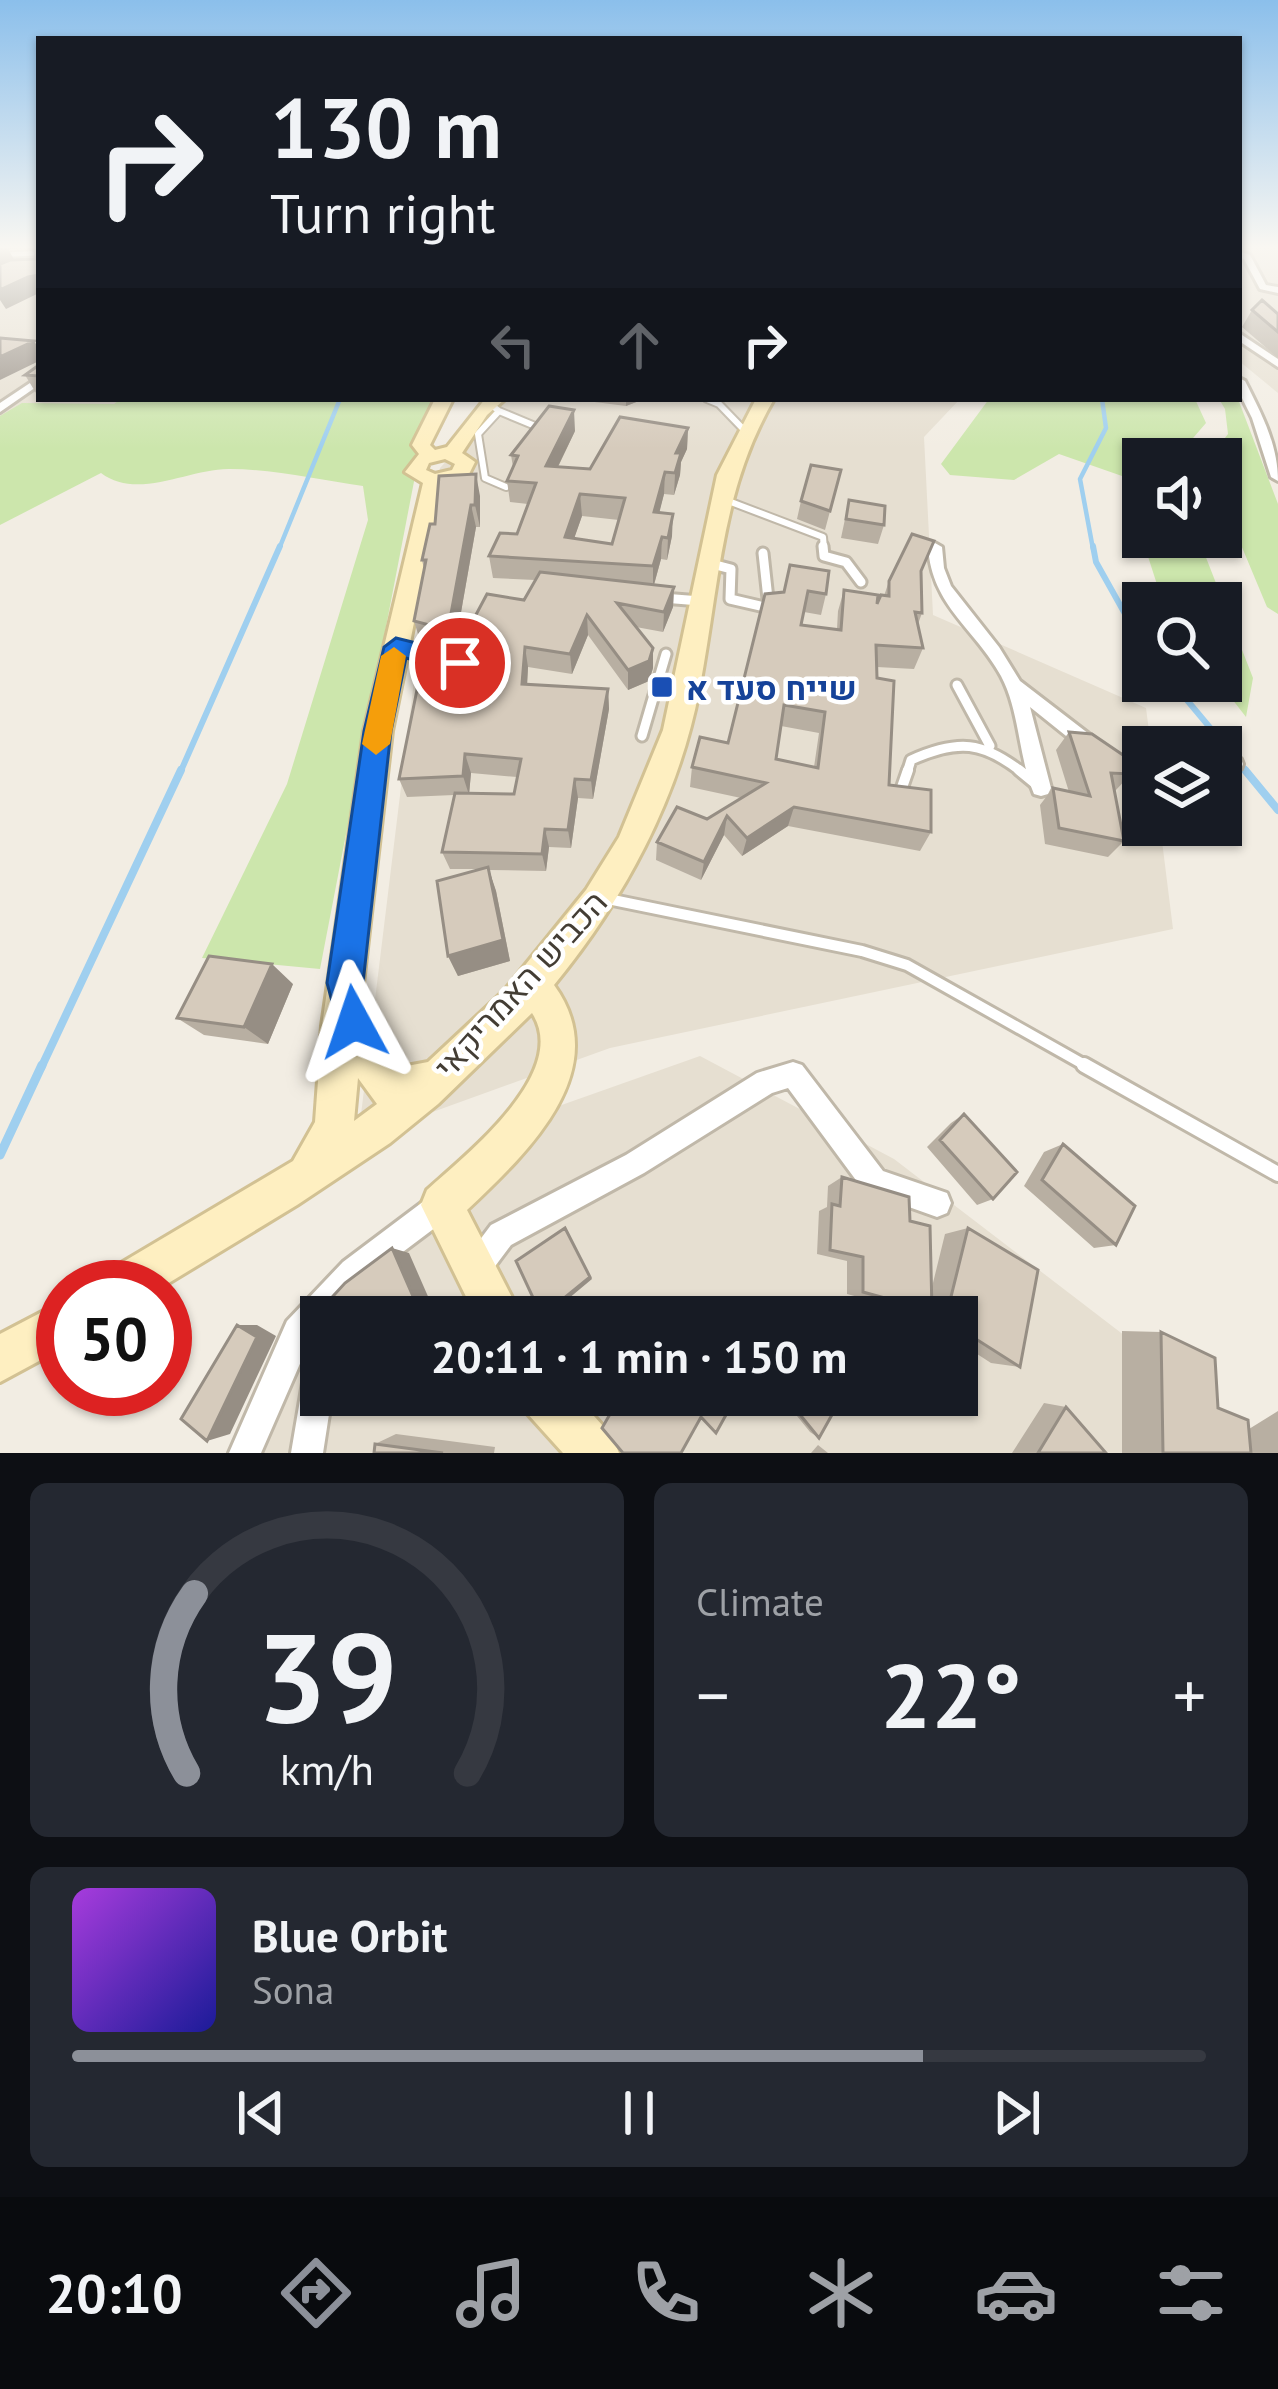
<!DOCTYPE html>
<meta charset="utf-8">
<style>
:root{--surface:#171b24;--page:#242831;--text:#f1f3f6;--muted:#9ea1a6;--line:#363941;--accent:#8c9099}
body{margin:0;font-family:"PT Sans",Heebo,sans-serif;background:var(--page);color:var(--text);height:100vh;display:flex;flex-direction:column;font-size:45px;white-space:nowrap}
*{box-sizing:border-box;margin:0}
p{font-size:39px;color:var(--muted)}
.icon{flex:none;width:66px;height:66px;fill:none;stroke:currentColor;stroke-width:2;stroke-linecap:round;stroke-linejoin:round}
.map{position:relative;height:1453px;overflow:hidden}
.details{display:flex;flex-direction:column;gap:30px;padding:30px;background:#0d0f14;flex:1}
.details>*{flex:none}
.banner{position:absolute;left:36px;top:36px;width:1206px;height:366px;border-radius:0px;box-shadow:0 3px 9px #0004;background:#171b24;color:var(--text);overflow:hidden}
.controls{position:absolute;left:1122px;top:438px;display:grid;gap:24px}
.controls a{display:grid;place-items:center;width:120px;height:120px;border-radius:0px;background:var(--surface);box-shadow:0 3px 9px #0004;font-size:60px}
.speed{position:absolute;left:36px;top:1260px;display:flex;gap:24px;font-size:60px;font-weight:700;text-align:center}
.speed>*{display:grid;place-content:center;width:156px;height:156px;border-radius:50%;background:var(--surface);box-shadow:0 3px 9px #0004;line-height:1}
.speed .limit{border:18px solid #d22;background:#fff;color:#111}
.pin{position:absolute;display:grid;place-items:center;width:102px;height:102px;color:#fff;margin:-51px;border:6px solid #fff;border-radius:50%;box-shadow:0 3px 12px #0007}
.me{position:absolute;width:132px;margin:-66px;rotate:355deg;stroke-linejoin:round;filter:drop-shadow(0 0 9px #0008)}
.turn{display:flex;align-items:center;gap:42px;height:252px;padding:0 36px;font-size:54px}
.turn .icon{width:156px;height:156px;stroke-width:2.5}
.turn b{display:block;font-size:84px;line-height:102px}
.lanes{display:flex;align-items:center;height:114px;padding:0 36px;background:#0003;justify-content:center;gap:60px;direction:ltr}
.lanes .off{opacity:.35}
.big{font-size:90px;font-weight:600;line-height:1.1}
.details .widget{flex:1;display:flex;flex-direction:column;justify-content:center;gap:18px;min-width:0;padding:0 42px;border-radius:18px;background:var(--page)}
.details .dial{align-items:center;gap:0}
.dial svg{height:312px;overflow:visible;fill:none;stroke:var(--line);stroke-width:7;stroke-linecap:round;text-anchor:middle}
.dial text{fill:var(--text);stroke:none}
.song{display:flex;align-items:center;gap:36px}
.cover{width:144px;height:144px;border-radius:18px;background:linear-gradient(135deg,hsl(280 70% 55%),hsl(240 70% 35%))}
.played{height:12px;border-radius:6px;background:linear-gradient(90deg,var(--accent) 75%,var(--line) 75%)}
.keys{display:flex;justify-content:space-around;direction:ltr}
.heat{display:flex;justify-content:space-between;align-items:center;font-size:66px;direction:ltr}
.details .tiles{flex:1;display:grid;gap:30px;grid-template-columns:1fr 1fr}
.widget:last-child{grid-column:span 2}
.trip{position:absolute;left:300px;top:1296px;width:678px;height:120px;border-radius:0px;background:var(--surface);box-shadow:0 3px 9px #0004;font-weight:600;line-height:120px;text-align:center}
.dock{display:flex;height:192px;justify-content:space-around;align-items:center;background:#090b0e;color:var(--muted)}
.dock .icon{width:84px;height:84px}
.dock .active{color:var(--accent)}
.dock b{font-size:54px;color:var(--text)}
.map>svg:first-child{display:block}
</style>
<div class="map">
<svg width="1278" height="1453" viewBox="0 0 1278 1453">
<rect width="100%" height="100%" fill="#f2ede3"/>
<!-- residential -->
<path fill="#e6dfd1" d="M0,246h39v153h103l-142,48z
M1239,246h39v147l-39,-32z
M505,399h455l-36,38 9,178 213,93 5,39h-8v78h17l13,104 -563,119 -252,91 82,-671z
M700,1056l194,103 384,294h-1042l31,-76 54,-56v74h636v-78h-632l183,-193z"/>
<!-- green -->
<path fill="#cce6ac" d="M121,399h318l-22,67 -97,503 -118,-11 85,-174 81,-264 -5,-34c-43,-6 -90,-17 -133,-17 -40,-1 -92,32 -129,4l-101,52v-109l22,-13 92,1z
M989,399h206l11,24 -31,36h-32v78h55l55,141 -7,39 -28,-36 3,-78h-58l-41,-127 -63,-22 -45,26 -64,-5 -9,-11z
M1219,399h19l40,105v110l-11,-7 -46,-110v-38h-12l19,-25 -3,-25z"/>
<g fill="none" stroke-linecap="round" stroke-linejoin="round">
<!-- stream-far3 -->
<path stroke="#9fcfef" stroke-width="4.5" d="M279,549l61,-150
M1093,549l-13,-70 26,-51 -4,-29"/>
<!-- stream-far2 -->
<path stroke="#9fcfef" stroke-width="6" d="M1093,546l3,16 47,84
M1171,681l77,92
M180,773l100,-227"/>
<!-- stream-far1 -->
<path stroke="#9fcfef" stroke-width="8" d="M1245,770l33,40
M41,1068l140,-298"/>
<!-- stream -->
<path stroke="#9fcfef" stroke-width="9" d="M0,1155l42,-90"/>
<!-- lane-far4 casing -->
<g stroke="#c0b8a9" stroke-width="8">
<path id="lane-far4" d="M0,255l39,-2"/>
</g>
<!-- lane-far3 casing -->
<g stroke="#c0b8a9" stroke-width="10">
<path id="lane-far3" d="M707,399l12,5 28,29
M490,404l9,7 -21,23 7,44 21,9
M499,411l41,17
M723,499l100,38 1,12"/>
</g>
<!-- lane-far2 casing -->
<g stroke="#c0b8a9" stroke-width="15">
<path id="lane-far2" d="M823,546l1,10 22,6 15,20
M712,564l19,5 -1,30 39,9 -6,-55
M663,598l37,3
M957,685l33,61
M642,736l24,-82
M907,773l4,-13c47,-21 72,-19 112,13"/>
</g>
<!-- lane-far1 casing -->
<g stroke="#c0b8a9" stroke-width="16">
<path id="lane-far1" d="M1019,770l17,14
M899,796l9,-26
M608,899l254,52 45,14 183,103"/>
</g>
<!-- lane casing -->
<g stroke="#c0b8a9" stroke-width="20">
<path id="lane" d="M1084,1065l194,109"/>
</g>
<!-- street casing -->
<g stroke="#c0b8a9" stroke-width="6">
<path id="street" d="M1239,251l11,4 16,30 12,2v6l-18,-4 -16,-30 -5,-2z
M1239,333l39,26v8l-39,-26z
M39,377v8l-39,27v-9z
M1239,378l6,3c16,32 33,63 33,100l-7,-4 -19,-59 -13,-26z
M935,543l7,4 2,21 7,18 48,61 21,34 95,73 28,12v17l-42,-19 -71,-57 21,81 -3,6 -7,2 -7,-2c-16,-38 -14,-82 -33,-118 -26,-48 -69,-69 -73,-129z
M1234,756l7,3 2,5 -2,5 -20,8v-16z
M793,1062l9,3 81,106 64,22 4,10 -4,10 -10,4 -73,-26 -76,-103 -16,5 -128,80 -133,72 -27,36 -10,4 -10,-4 -4,-10 4,-10 27,-36 135,-70 131,-82z
M442,1191l10,4 4,10 -4,10 -89,67 -31,35h-11v12l-12,14 -48,110h-32l58,-132 56,-59 89,-67z
M321,1350v45h11l-9,58h-32l15,-88 4,-11z"/>
</g>
<!-- secondary casing -->
<g stroke="#d2c193" stroke-width="6">
<path id="secondary" d="M435,399h18l-23,46 5,5 12,-3 38,-48h20l-18,16 -25,38 13,9 -8,16 -25,7 -50,246 -30,261 16,51 18,25 32,-6 77,-72 81,-100 33,-53 44,-107 54,-255 39,-76h18c-54,92 -55,190 -75,292 -21,108 -75,209 -145,294 62,85 -27,168 -87,225l55,107h-46l-55,-112 6,-15c40,-36 144,-118 105,-177l-94,91 -48,39 -93,62 -135,82h-63l7,-15 187,-111 22,-39 7,-96 42,-295 59,-248 -18,-11 14,-18 -7,-9zM445,459l10,5 -3,6 -17,4 -9,-4 3,-7zM358,1078l19,26 -23,17z
M63,1301v47l-63,34v-48z
M519,1395h56l37,41 7,17h-56l-37,-41z"/>
</g>
<!-- lane-far4 -->
<use href="#lane-far4" stroke="#fff" stroke-width="4.5"/>
<!-- lane-far3 -->
<use href="#lane-far3" stroke="#fff" stroke-width="6"/>
<!-- lane-far2 -->
<use href="#lane-far2" stroke="#fff" stroke-width="9"/>
<!-- lane-far1 -->
<use href="#lane-far1" stroke="#fff" stroke-width="10"/>
<!-- lane -->
<use href="#lane" stroke="#fff" stroke-width="14"/>
<!-- street -->
<use href="#street" fill="#fff" fill-rule="evenodd"/>
<!-- secondary -->
<use href="#secondary" fill="#feefc1" fill-rule="evenodd"/>
</g>
<!-- wall -->
<path fill="#b8afa2" fill-rule="evenodd" d="M1252,310l26,4v44l-36,-31z
M39,365v28h-3l-11,-18z
M571,399h73l-18,7z
M688,428l-1,21 -6,13 -1,13 -6,20 -10,-1 -5,18 13,24 -5,24 -6,-1 -7,26 20,2 -1,20 -10,25 -27,-5 17,41 -4,13 -21,9 -40,-55 -16,39 -44,-7 -1,18 81,4 1,20 -16,90 -15,-1 -7,50 -22,-1 -3,24 -57,-1 7,21 14,70 -52,15 -10,-20 33,-87h-31l-8,-17 12,-57 -47,2 -8,-18 52,-117 73,-62 11,-20 -42,-2 -4,-22 28,-22 11,-30 -18,-2 -3,-21 6,-14 -2,-12 64,-24 -17,36 32,2zM582,516l37,4 -7,24 -38,-6zM471,773l46,4 -3,17h-45z
M841,470l-16,60 -28,-11 4,-18z
M480,496v31h-4l-22,125 -33,-8 -7,-23 10,-52 -2,-9 13,-36z
M849,500l35,25 -6,19 -37,-6z
M790,565l36,29 -5,21 -17,-3 -3,13 36,4 1,-18 6,-21 33,14 7,-8 5,-15 32,-8 1,40 -4,11 5,24 -9,21 -37,-2 12,118 42,47 -11,19 -132,-25 -46,30 -18,-21 -23,45 -45,-20 1,-18 50,-23 34,-21 -51,-11 2,-20 36,-24 56,-151zM781,726l38,7 -5,34 -38,-8z
M1069,732l62,42 -16,17 9,50 -16,16 -63,-13 -5,-39 13,-17 16,4 -13,-42z
M293,984l-25,60 -64,-9 -27,-17z
M964,1114l29,85 -16,6 -50,-58 24,-24z
M1063,1144l53,101 -22,3 -70,-62 20,-34z
M842,1177l90,110 13,-53 23,-6 52,139 -29,-4 -34,-22v-24h-33l1,-6h-14l-64,-17v-33l-30,-7 2,-43 8,-4 1,-21z
M796,1310h8l6,7h-18z
M1122,1331l39,1 57,76 31,21 29,-18v42h-156z
M780,1395h63l-24,43 -9,-6z
M1044,1403l22,4 40,46h-94z
M396,1434l99,13 -1,6h-120l1,-9z
M818,1445l10,8h-17z"/>
<!-- shaded-wall -->
<path fill="#968e84" d="M0,246h39l-31,3 7,12 -15,10z
M39,275v18l-33,16 -6,-9v-10l28,-13z
M34,341l5,8v12l-39,19v-23z
M626,399h18l-18,7z
M574,410l1,21 -27,56 -2,-21z
M688,428l-1,21 -6,13 -1,13 -6,20 2,-42z
M665,472l-1,22 -10,40v-22z
M476,474l4,22v31l-5,-22z
M580,494l2,22 -15,43 -2,-22z
M471,505l5,22 -22,125 -6,-22z
M673,514l-1,22 -5,24 1,-22z
M662,537l-1,22 -8,29v-22z
M674,587l-1,20 -10,25 1,-20z
M587,615l1,20 -16,39 -2,-20z
M525,647l3,20 -2,37 -4,-20z
M653,648v20l-4,13 -21,9v-20z
M608,689l1,20 -16,90 -2,-19z
M465,754l6,19 -2,22 -6,-19z
M575,779l3,19 -7,50 -3,-18z
M794,807l-6,19 -46,30 5,-18z
M727,816l-3,19 -23,45 3,-18z
M545,829l4,18 -3,24 -4,-17z
M488,867l8,24 14,70 -52,15 -10,-20z
M272,964l21,20 -25,60 -24,-17z
M565,1228l27,51 -24,20 10,18h-3l-11,-19z
M392,1248l17,5 28,64h-15z
M237,1325h20l19,11 -46,98 -23,7z
M385,1395h10l-13,8 -21,8z"/>
<!-- building -->
<path fill="#d6cbbc" stroke="#968e84" stroke-width="3" fill-rule="evenodd" d="M31,246h8v29l-11,2 -28,13v-26l10,-4 25,-1 1,-7 -6,-4z
M1262,300l16,14v18l-26,-22z
M0,338l34,3 -34,16z
M39,365v11l-14,-1z
M549,406l25,4 -28,56 44,3 30,-52 68,11 -12,25h5l-6,20 -10,-1 -11,40 19,2 -5,24 -6,-1 -9,29 -164,-10 11,-23 17,1 19,-51 -29,-2 11,-25 -7,-1zM580,494l45,4 -13,46 -47,-7z
M811,465l30,5 -11,41 -29,-10z
M476,474l-1,31h-4l-23,125 -34,-9 12,-61h-4l8,-36h5l4,-48z
M849,500l36,6 -1,19 -38,-6z
M912,534l22,7 -13,30 1,42 -7,-1 8,36 -47,-3 1,33 17,3 -5,104 42,5v42l-137,-25 -47,31 -20,-22 -23,46 -47,-20 20,-35 30,12 59,-36 -74,-16 8,-30 28,6 37,-149 19,-2 6,-27 39,6 -3,23 -18,-3 -7,34 40,5 3,-40 34,5 -1,9 4,-9 8,1v-15zM784,705l41,7 -7,56 -42,-9z
M540,572l134,15 -10,25 -47,-9 36,45 -4,13 -21,9 -41,-55 -17,39 -45,-7 -3,37 86,5 -17,91 -16,-1 -7,51 -23,-1 -3,25 -100,-2 13,-59 59,1 7,-35 -56,-5 -2,22 -64,3 27,-134 22,6 -2,18 17,-23v-7l24,-45 37,6z
M1069,732l23,2 31,21 8,19 -20,-1 13,68 -65,-13 -6,-40 37,8z
M488,867l15,73 -55,16 -11,-75z
M209,956l63,8 -28,63 -67,-9z
M964,1114l53,58 -24,27 -53,-59z
M1063,1144l72,62 -19,39 -74,-65z
M842,1177l67,20 1,24 20,5 2,85 -69,-19v-35l-33,-7 2,-46 8,2z
M565,1228l25,49 -26,21 11,19h-33l-26,-56z
M968,1228l70,42 -18,97 -63,-40v-10h-11z
M392,1248l30,69h-100l2,-11 21,-23z
M321,1319v61l-10,-23z
M237,1325l20,12 -50,104 -26,-22z
M1161,1332l54,26 3,50 30,12 3,33h-88z
M328,1395h57l-24,16 -30,-7z
M621,1395h116l-21,38 -15,-16 -20,36h-58l-21,-25z
M784,1395h59l-24,43z
M1066,1407l40,46h-68z
M375,1444l68,9h-69z"/>
<!-- sky -->
<linearGradient id="sky" x2="0" y2="1"><stop stop-color="#8bbfeb"/><stop offset="0.55" stop-color="#f9f7f2"/><stop offset="1" stop-color="#f9f7f2" stop-opacity="0"/></linearGradient>
<rect width="1278" height="449" fill="url(#sky)"/>
<!-- route -->
<path fill="#1a73e8" stroke="#114b97" stroke-width="3" d="M396,638l73,18 4,7 -13,9 -54,-14 -15,73 -28,252 9,39 -5,13 -13,5 -13,-5 -14,-52 37,-252 20,-84z"/>
<!-- slow -->
<path fill="#f59e0b" d="M394,647l12,9 -16,88 -14,11 -14,-11 19,-88z"/>
<!-- markers -->
<rect fill="#1a4fb4" stroke="#fff" stroke-width="4.5" x="650" y="675" width="24" height="24" rx="6"/>
<g text-anchor="middle" dominant-baseline="central" stroke-width="9" stroke-linejoin="round" paint-order="stroke">
<!-- transit labels -->
<g font-size="33" font-weight="bold" fill="#164399" stroke="#fff" text-anchor="start">
<text x="686" y="687">שייח סעד א</text>
</g>
<!-- street labels -->
<g font-size="33" fill="#433d34" stroke="#fff">
<text transform="translate(520 984) rotate(-48)">הכביש האמריקאי</text>
</g>
</g>
</svg>
<div class="controls">
<a><svg class="icon" aria-label="sound" viewBox="0 0 24 24"><path d="M4 9h4l5-4v14l-5-4H4zM17 9q2 3 0 6"/></svg></a>
<a><svg class="icon" aria-label="search" viewBox="0 0 24 24"><circle cx="10" cy="10" r="6"/><path d="M15 15l6 6"/></svg></a>
<a><svg class="icon" aria-label="layers" viewBox="0 0 24 24"><path d="M12 4l9 5-9 5-9-5zM3 14l9 5 9-5"/></svg></a>
</div>
<div class="speed"><div class="limit">50</div></div>
<div class="pin" style="left:460px;top:663px;background:#d93025"><svg class="icon" aria-label="arrive" viewBox="0 0 24 24"><path d="M6 21V4h12l-3 4 3 4H6"/></svg></div>
<svg class="me" style="left:354px;top:1022px" viewBox="-20 -20 40 40"><path d="M0-17L14 15 0 8-14 15z" fill="#1a73e8" stroke="#fff" stroke-width="4"/></svg>
<div class="trip">20:11 · 1 min · 150 m</div>
<div class="banner">
<div class="turn"><svg class="icon" aria-label="right" viewBox="0 0 24 24"><path d="M7 20v-9h11M14 6l5 5-5 5"/></svg><div><b>130 m</b>Turn right</div></div>
<div class="lanes"><svg class="icon off" aria-label="left" viewBox="0 0 24 24"><path d="M17 20v-9H6M10 6l-5 5 5 5"/></svg><svg class="icon off" aria-label="ahead" viewBox="0 0 24 24"><path d="M12 20V5M6 11l6-6 6 6"/></svg><svg class="icon" aria-label="right" viewBox="0 0 24 24"><path d="M7 20v-9h11M14 6l5 5-5 5"/></svg></div>
</div>
</div>
<section class="details">
<div class="tiles">
<div class="widget dial"><svg viewBox="0 0 100 80">
<path d="M14 69A42 42 0 1 1 86 69"/>
<path d="M14 69A42 42 0 0 1 16 23" stroke="#8c9099"/>
<text x="50" y="56" font-size="32" font-weight="700">39</text>
<text x="50" y="72" font-size="11">km/h</text>
</svg></div>
<div class="widget"><p>Climate</p>
<div class="heat"><a>−</a><b class="big">22°</b><a>+</a></div>
</div>
<div class="widget">
<div class="song"><i class="cover"></i><div><b>Blue Orbit</b><p>Sona</p></div></div>
<div class="played"></div>
<div class="keys"><svg class="icon" aria-label="previous" viewBox="0 0 24 24"><path d="M18 5L8 12l10 7zM5 5v14"/></svg><svg class="icon" aria-label="pause" viewBox="0 0 24 24"><path d="M8 5v14M16 5v14"/></svg><svg class="icon" aria-label="next" viewBox="0 0 24 24"><path d="M6 5l10 7-10 7zM19 5v14"/></svg></div>
</div>
</div>
</section>
<nav class="dock">
<b>20:10</b>
<svg class="icon active" aria-label="directions" viewBox="0 0 24 24"><path d="M12 3l9 9-9 9-9-9zM9 14v-3h6M13 9l2 2-2 2"/></svg>
<svg class="icon" aria-label="music" viewBox="0 0 24 24"><path d="M9 18V5l10-2v13"/><circle cx="6" cy="18" r="3"/><circle cx="16" cy="16" r="3"/></svg>
<svg class="icon" aria-label="phone" viewBox="0 0 24 24"><path d="M5 4h4l2 5-3 2q2 4 5 5l2-3 5 2v4C11 20 4 13 5 4z"/></svg>
<svg class="icon" aria-label="climate" viewBox="0 0 24 24"><path d="M12 3v18M4 7l16 10M4 17L20 7"/></svg>
<svg class="icon" aria-label="car" viewBox="0 0 24 24"><path d="M5 17H2v-5l4-1 3-4h7l3 4 3 1v5h-3M9 17h6M6 11h13"/><circle cx="7" cy="17" r="2"/><circle cx="17" cy="17" r="2"/></svg>
<svg class="icon" aria-label="filters" viewBox="0 0 24 24"><path d="M4 7h16M4 17h16"/><circle cx="9" cy="7" r="2"/><circle cx="15" cy="17" r="2"/></svg>
</nav>
